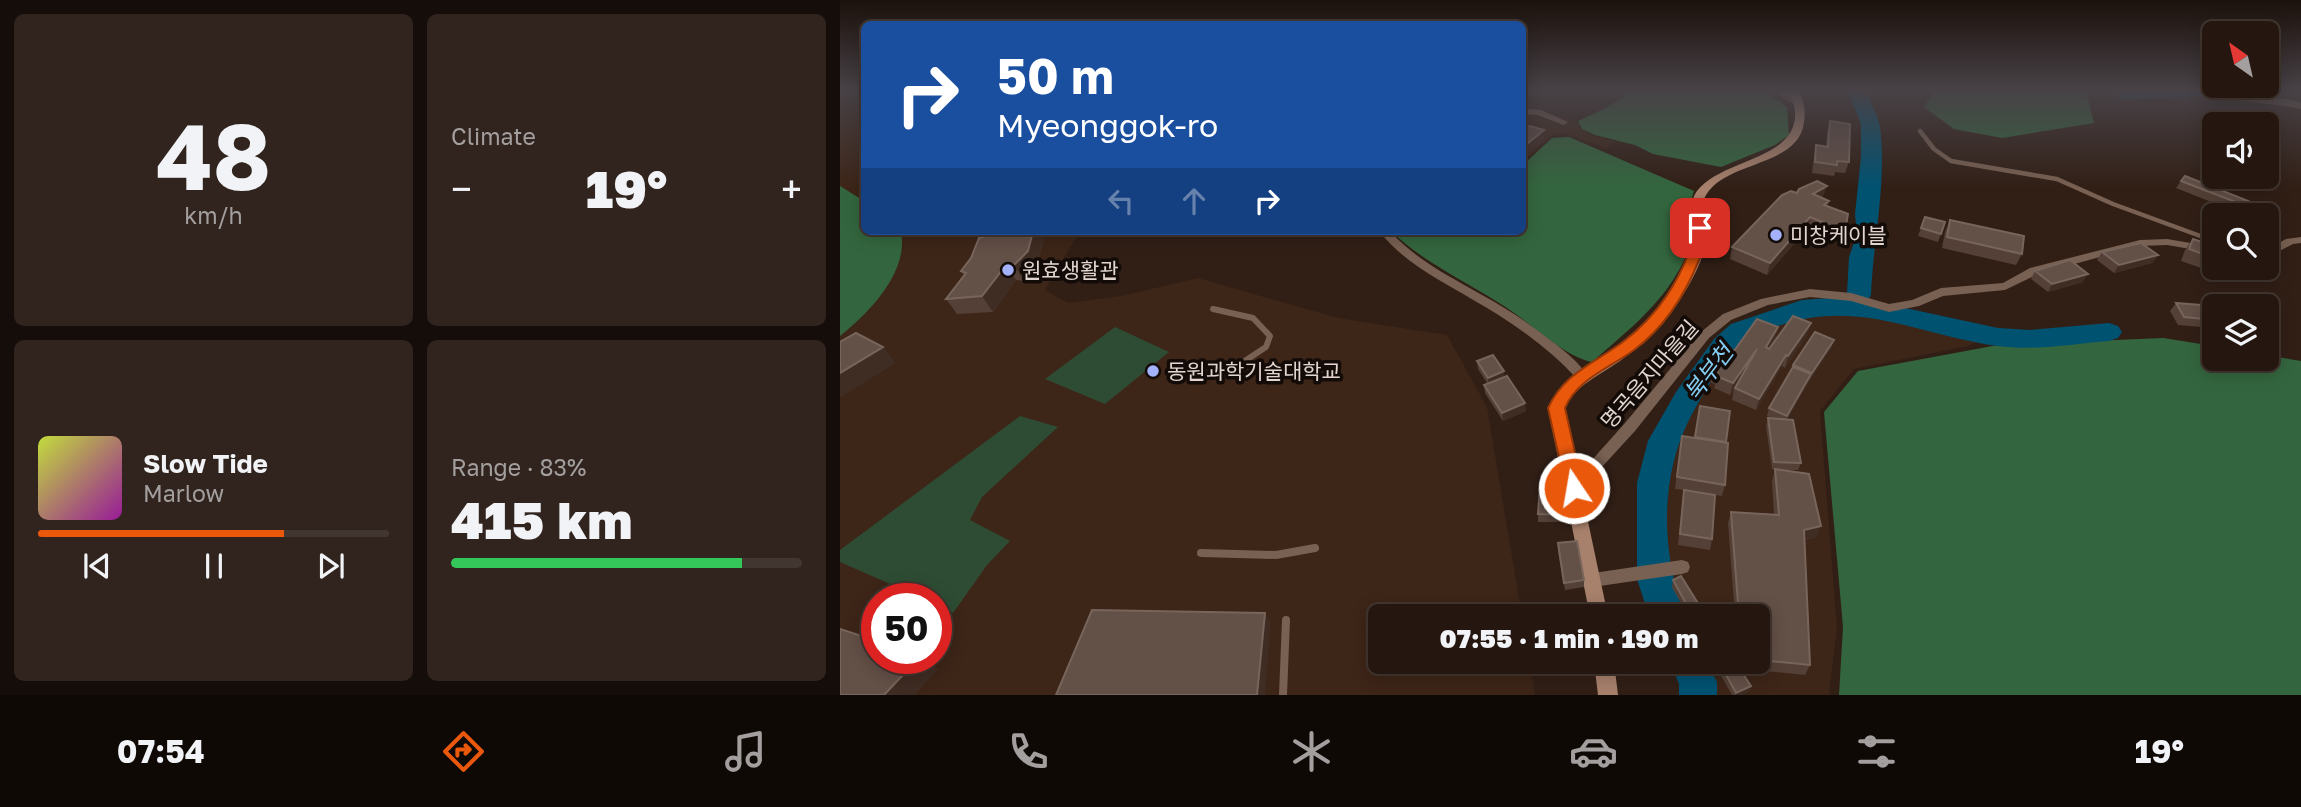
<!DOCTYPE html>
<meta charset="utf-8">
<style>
:root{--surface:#251710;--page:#31241e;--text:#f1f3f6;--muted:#a39f9f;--line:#423630;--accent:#ea580c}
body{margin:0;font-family:"Golos Text","Noto Sans KR",sans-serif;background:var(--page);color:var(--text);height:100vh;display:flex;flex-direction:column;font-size:26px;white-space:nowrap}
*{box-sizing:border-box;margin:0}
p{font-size:23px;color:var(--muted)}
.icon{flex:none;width:38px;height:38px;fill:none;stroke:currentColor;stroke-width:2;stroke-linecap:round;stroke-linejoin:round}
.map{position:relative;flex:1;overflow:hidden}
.sheet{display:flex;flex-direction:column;gap:14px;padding:14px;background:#140d09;width:840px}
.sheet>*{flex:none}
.guide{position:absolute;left:21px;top:21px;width:665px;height:214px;border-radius:10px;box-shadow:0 4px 18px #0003,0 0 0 2px var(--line);background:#1a4fa0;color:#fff;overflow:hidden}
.needle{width:46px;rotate:326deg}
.controls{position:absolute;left:1362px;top:21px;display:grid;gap:14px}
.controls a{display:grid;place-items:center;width:77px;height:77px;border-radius:10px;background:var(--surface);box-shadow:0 4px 18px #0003,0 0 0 2px var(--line);font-size:35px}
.speed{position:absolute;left:21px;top:583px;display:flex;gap:14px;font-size:35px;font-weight:700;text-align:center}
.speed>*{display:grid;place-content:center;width:91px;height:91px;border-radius:50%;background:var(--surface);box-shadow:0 4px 18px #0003,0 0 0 2px var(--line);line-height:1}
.speed .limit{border:10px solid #d22;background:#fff;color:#111}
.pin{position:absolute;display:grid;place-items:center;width:60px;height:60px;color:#fff;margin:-30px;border-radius:14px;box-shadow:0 4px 10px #0006}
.me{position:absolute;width:77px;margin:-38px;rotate:348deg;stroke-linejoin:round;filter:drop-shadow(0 0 5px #0008)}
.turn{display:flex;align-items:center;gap:24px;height:147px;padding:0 21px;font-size:32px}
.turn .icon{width:91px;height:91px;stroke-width:2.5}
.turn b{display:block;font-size:49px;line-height:60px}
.lanes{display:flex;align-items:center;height:66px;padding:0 21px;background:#0003;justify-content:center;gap:35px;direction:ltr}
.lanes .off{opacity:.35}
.big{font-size:52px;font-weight:800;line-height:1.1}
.sheet .widget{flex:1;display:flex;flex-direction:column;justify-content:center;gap:10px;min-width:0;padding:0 24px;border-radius:10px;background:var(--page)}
.sheet .dial{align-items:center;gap:0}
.dial b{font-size:91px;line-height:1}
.song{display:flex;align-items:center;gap:21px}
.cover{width:84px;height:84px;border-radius:10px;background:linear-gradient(135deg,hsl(70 70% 55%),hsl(300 70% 35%))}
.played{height:7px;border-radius:4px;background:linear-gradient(90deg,var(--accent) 70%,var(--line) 70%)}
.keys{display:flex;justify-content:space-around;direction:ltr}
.heat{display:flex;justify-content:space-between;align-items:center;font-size:38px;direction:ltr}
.charge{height:10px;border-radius:5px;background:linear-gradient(90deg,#34c759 83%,var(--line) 0)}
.sheet .tiles{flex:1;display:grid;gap:14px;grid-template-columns:repeat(2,1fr)}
.trip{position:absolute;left:528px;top:604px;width:402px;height:70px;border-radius:10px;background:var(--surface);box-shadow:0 4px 18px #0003,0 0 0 2px var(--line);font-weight:800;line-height:70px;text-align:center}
.tabs{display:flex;height:112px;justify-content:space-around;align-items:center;background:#0f0906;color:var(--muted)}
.tabs .icon{width:49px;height:49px}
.tabs .current{color:var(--accent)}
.tabs b{font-size:32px;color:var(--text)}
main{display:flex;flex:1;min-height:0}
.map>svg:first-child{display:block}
</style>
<main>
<section class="sheet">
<div class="tiles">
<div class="widget dial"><b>48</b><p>km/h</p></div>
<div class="widget"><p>Climate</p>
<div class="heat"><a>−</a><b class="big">19°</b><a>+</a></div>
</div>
<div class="widget">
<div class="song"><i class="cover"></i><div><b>Slow Tide</b><p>Marlow</p></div></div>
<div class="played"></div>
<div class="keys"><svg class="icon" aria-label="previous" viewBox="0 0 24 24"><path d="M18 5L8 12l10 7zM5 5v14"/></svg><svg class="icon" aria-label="pause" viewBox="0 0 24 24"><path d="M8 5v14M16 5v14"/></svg><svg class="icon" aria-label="next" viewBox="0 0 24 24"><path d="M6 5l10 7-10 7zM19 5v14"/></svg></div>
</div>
<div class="widget"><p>Range · 83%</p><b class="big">415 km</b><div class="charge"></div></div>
</div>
</section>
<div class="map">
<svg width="1461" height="695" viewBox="0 0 1461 695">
<rect width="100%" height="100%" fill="#311f16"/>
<!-- built -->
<path fill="#3d2518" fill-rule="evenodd" d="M0,97h24v134h216l-35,59 23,13 53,-7 77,-18 140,40 109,17 40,72 35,209h-141v46h149l5,33h-695zM37,598h59v60h-59z
M690,116l18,4 16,-4 12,5 4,7 13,8 23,6 -11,6 -40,-15 -14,3 -28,27 -1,-43z
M1012,308l128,32 -12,6 -114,23 -34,42 17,217 -8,67h-116l-15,-33h61v-46h-81l-15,-34 -4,-99 9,-39 22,-44 37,-52 16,-15 62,-22z"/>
<!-- green -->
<path fill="#2e4c34" d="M275,327l54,25 -64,52 -60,-25z
M180,416l38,11 -76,70 -12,23 40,21 -23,24 -34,48 -17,-8v-7h-14l-82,-36v-12z"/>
<!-- forest -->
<path fill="#33663e" d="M788,91h137l22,16 2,28 -14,10 -54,22 -68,-13 -18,-9 -40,-10 -13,-6 -4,-8c15,-7 41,-17 50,-30z
M1095,91h151l8,32 -92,15 -48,-9 -30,-22z
M729,137l125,54c-7,19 2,33 -2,48 -16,55 -59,87 -100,123 -29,-6 -59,-37 -85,-54 -39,-26 -82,-44 -116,-77h131l1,-66 29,-27z
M0,186l24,15v30h37c8,41 -31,81 -61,105z
M1323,338l51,8v13h52v-4l35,6v334h-462l4,-68 -19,-215 34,-41 140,-26z"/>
<!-- water -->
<path fill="#005271" d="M1277,91h98l-7,5 -85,3 -5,-2z"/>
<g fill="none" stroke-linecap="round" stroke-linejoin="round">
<!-- river -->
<path fill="#005271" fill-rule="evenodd" d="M1008,91h18c4,11 12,24 14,36 7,56 -7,113 -9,168l-3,5 130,28 32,2 79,-7 9,3 4,6 -4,6 -9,3c-36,3 -75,10 -111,5 -80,-11 -141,-49 -223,-19 -9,3 -21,6 -29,12 -23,20 -41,51 -55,77 -32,61 -30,137 -6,200h-36l-12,-37v-96l11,-42 28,-49 38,-53 17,-15 71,-24 42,-3 3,-3 2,-37 8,-23 -2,-20 6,-57v-33z
M830,662h37l10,20v13h-38v-11z"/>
<!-- lane-far2 -->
<path stroke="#786052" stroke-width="4.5" d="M1080,131l14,18 17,12 106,18 56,25 101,37"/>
<!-- lane-far1 -->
<path stroke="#786052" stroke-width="6" d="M373,309l40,9 17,18 -4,11 -41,27"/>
<!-- lane -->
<path stroke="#786052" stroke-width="8" d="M361,553l75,2 39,-7
M443,695l3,-75"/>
<!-- street -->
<path fill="#786052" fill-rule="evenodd" d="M937,91h7l18,12 -7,2 -18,-11z
M1382,91l70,9 9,3v6c-25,-7 -58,-3 -79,-18z
M682,108l19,2 27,12 -4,3 -27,-10 -15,-1z
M539,231h11c26,29 59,45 92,64 24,13 47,28 68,45 14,10 29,22 38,37l-2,3h-8c-29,-32 -66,-58 -103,-79 -35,-21 -71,-38 -96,-70z
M1461,237v6l-8,1 -27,14v-8l20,-11z
M1327,239l47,8v6l-47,-8 -27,1 -102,28 -33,16 -62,6 -24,10 -30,6 -38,-11 -41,-4 -42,8 -37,15 -22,18 -74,93 -56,61 -5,2 -5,-2 -2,-4 58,-65 76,-91 22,-18 38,-15 49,-10 41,4 38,11 23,-4 29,-12 62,-5 27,-15 110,-28z
M842,560l6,2 2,5 -2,5 -6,2 -89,13 -6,-2 -2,-5 2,-5 6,-2z"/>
<!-- secondary -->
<path fill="#a8816c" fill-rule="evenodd" d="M948,91h10c6,9 8,20 6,31 -5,45 -77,38 -98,73 -8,13 3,28 1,42 -3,23 -17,48 -30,67 -15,22 -36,41 -57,57 -20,14 -44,24 -56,47l44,208h-18l-42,-208c16,-28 39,-38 64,-56 24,-18 47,-39 63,-65 8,-15 18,-33 20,-50 2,-17 -9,-31 2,-46 25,-33 102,-31 98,-80 -1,-7 -3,-13 -7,-20z
M754,662h20l4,33h-20z"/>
</g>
<!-- wall -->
<path fill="#544036" d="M990,121l19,41 -4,11 -10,-1 -1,4 -22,-3 2,-16 2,-12 10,2 1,-15z
M1341,181l90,29 -5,6v-1h-22l-68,-27z
M957,193l26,4 -1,1 7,3 -2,5 18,25 -3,11 -35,-13 -40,46 -37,-16 2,-12z
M1085,217l20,5 -7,20 -20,-6z
M1110,220l72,34 -6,11 -74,-17 3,-16z
M147,231h55l2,7 -7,28 -13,15 -8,-1 -23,32 -36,2 -11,-15 18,-23 -3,-5 25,-35z
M1353,239l21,7v22h24l-8,10 -49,-17 4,-11z
M1262,252l56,3 -6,8 -38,10 -17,-13z
M1195,271l48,11 -35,10 -17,-13z
M1336,303l38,3v22l-36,-3 -8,-14z
M938,327l-3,12 -4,7 36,-11 -22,33 -3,-2 -26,44 -24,-10 2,-10 -4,5 -16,-7 1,-4 -5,-2 2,-12 22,-19z
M994,340l-3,8 -22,33 -22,38 14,44 -3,7h-18l37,67 -12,3 5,125 -5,10 -60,-6v-7h14v-46h-24l-7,-93 3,-11 43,3 -2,-34 3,-11 -3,-1 -6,-43 2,-8 6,1 -7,-3 2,-8 23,-39 1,-4z
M637,361l27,10v6l22,34 -23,10 -18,-28 -1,-8 3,-2 -9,-14z
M860,406l26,37 -1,42 -3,11 -7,-1 -3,44 -2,11 -32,-5 6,-55 -9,-1 7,-53 13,2z
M723,492l-2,30h-23v-8z
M718,543l26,37v7l-19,3 -7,-39z
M833,580l33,36h-18l-16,-29z
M873,662h22l16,24 -3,6 -6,3h-10z"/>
<!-- shaded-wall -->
<path fill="#3f2c23" d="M704,130v11l-22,18v-11z
M987,186l-4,11 -13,8 3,-11z
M970,217l-3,12 -40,46 3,-12z
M193,231h9l2,7 -7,28 -13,15 -10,-16z
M1318,255l-6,8 -38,10 5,-8z
M166,265l10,15 -23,32 -11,-16z
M1248,274l-5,8 -35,10 4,-8z
M971,323l-4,12 -22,33 3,-12z
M938,327l-3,12 -12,20 3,-12z
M994,340l-3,8 -21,33 2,-8z
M43,347l13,16 -56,35v-25z
M917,349l-2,12 -25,34 3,-12z
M946,355l-4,11 -26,44 3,-11z
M664,371l1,8 -16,7 -1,-8z
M971,374l-2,8 -24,42 2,-8z
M685,403l1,8 -23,10 -1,-8z
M981,526l-4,11 -17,4 4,-11z
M425,613l6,10 -6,72h-8z
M79,658h4l15,11 -23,26h-31z
M911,686l-3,6 -6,3h-6v-2z"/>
<!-- building -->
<path fill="#635047" stroke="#77655c" stroke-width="2" d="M990,121l20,3 -1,38 -12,-1v4l-22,-3 1,-17 12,2z
M689,126l15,4 -22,18v-18z
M1345,176l86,34 -4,4 -86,-33z
M977,181l10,5 -14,8 16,7 -5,4 24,9 -3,17 -35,-14 -40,46 -38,-16 50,-52 9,-4 6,2 2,-4z
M1085,217l20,5 -4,12 -20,-6z
M1110,220l74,16 -2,18 -75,-17z
M147,231h46l-5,20 -14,14h-8l-24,31 -36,3 20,-26 -5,-2 10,-13 8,-20 7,-2z
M1353,239l21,7v12l-25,-9z
M1301,243l17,12 -39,10 -17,-13z
M1230,260l18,14 -36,10 -17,-13z
M1336,303l38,3v14l-30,-3z
M953,316l18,7 -23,33 -2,-1 -27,44 -24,-11 22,-39 -24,34 -17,-7 2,-3 -6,-3 16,-22 6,3 23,-32 21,8 -12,20 3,2z
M975,332l19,8 -22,33 -19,-8z
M16,333l27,14 -43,26v-31z
M653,355l11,16 -16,7 -11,-17z
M953,367l18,7 -24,42 -18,-8z
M667,376l18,27 -23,10 -18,-28z
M860,406l30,5 -4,31 -31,-5z
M928,418l25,2 8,43 -27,-1z
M842,436l46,7 -3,42 -48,-8z
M935,469l34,5 12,52 -17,4 6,135 -51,-5v-44h-20l-8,-104 48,3z
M700,484h22l-1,31 -23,-1z
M844,490l31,5 -3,44 -32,-5z
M737,541l7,39 -20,3 -6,-40z
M841,576l25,40h-13l-20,-36z
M252,610l173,3 -8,82h-201z
M0,629l37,12v17h42l-35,37h-44z
M879,662h16l16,24 -15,7z"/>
<!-- sky -->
<linearGradient id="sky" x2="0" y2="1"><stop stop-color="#1b110c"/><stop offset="0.48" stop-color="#484247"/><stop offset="1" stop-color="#484247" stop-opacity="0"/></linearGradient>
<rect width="1461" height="188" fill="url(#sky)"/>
<!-- route -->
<path fill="#ea580c" stroke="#983908" stroke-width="2" d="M855,225h10c6,12 -1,23 -6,35 -14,35 -34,67 -65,90 -24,18 -57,29 -69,58l18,80 -3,5h-13l-19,-85c16,-35 47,-45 76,-67 33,-25 57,-61 69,-101 2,-5 0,-10 2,-15z"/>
<!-- markers -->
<g fill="#a4b2fc" stroke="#130b07" stroke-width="2.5">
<circle cx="936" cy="235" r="7"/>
<circle cx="168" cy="270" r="7"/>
<circle cx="313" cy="371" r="7"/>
</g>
<g text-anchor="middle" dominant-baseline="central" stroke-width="7" stroke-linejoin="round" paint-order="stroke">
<!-- poi labels -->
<g font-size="21" fill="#e2d5cf" stroke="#130b07" text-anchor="start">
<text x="950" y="235">미창케이블</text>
<text x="182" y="270">원효생활관</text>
<text x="327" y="371">동원과학기술대학교</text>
</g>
<!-- street labels -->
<g font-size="21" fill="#e2d5cf" stroke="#130b07">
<text transform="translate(809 374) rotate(-49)">명곡음지마을길</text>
</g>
<!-- water labels -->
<g font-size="23" font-style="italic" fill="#84cef5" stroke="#130b07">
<text transform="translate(868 372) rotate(-53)">북부천</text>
</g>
</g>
</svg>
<div class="controls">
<a><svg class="needle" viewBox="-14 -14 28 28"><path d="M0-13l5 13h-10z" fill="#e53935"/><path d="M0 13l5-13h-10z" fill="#a39f9f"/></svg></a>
<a><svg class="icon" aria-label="sound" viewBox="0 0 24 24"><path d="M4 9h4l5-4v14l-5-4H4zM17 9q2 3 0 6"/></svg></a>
<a><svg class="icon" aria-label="search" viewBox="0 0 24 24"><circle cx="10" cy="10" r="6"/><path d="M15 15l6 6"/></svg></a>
<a><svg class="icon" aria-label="layers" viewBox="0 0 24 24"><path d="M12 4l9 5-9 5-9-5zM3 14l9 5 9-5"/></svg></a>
</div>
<div class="speed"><div class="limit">50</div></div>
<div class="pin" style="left:860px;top:228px;background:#d93025"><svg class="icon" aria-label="arrive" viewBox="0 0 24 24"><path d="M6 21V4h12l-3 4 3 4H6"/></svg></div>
<svg class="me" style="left:734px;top:488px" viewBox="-20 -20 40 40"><circle r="17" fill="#ea580c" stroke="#fff" stroke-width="3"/><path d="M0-11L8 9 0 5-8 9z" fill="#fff"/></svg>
<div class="trip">07:55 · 1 min · 190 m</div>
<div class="guide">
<div class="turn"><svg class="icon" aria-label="right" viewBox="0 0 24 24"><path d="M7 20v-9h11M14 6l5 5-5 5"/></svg><div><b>50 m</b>Myeonggok-ro</div></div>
<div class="lanes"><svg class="icon off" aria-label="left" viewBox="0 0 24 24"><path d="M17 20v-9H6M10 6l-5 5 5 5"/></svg><svg class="icon off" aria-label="ahead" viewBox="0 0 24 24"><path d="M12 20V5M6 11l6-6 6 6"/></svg><svg class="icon" aria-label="right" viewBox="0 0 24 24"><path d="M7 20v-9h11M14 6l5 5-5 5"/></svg></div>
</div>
</div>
</main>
<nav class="tabs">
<b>07:54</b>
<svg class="icon current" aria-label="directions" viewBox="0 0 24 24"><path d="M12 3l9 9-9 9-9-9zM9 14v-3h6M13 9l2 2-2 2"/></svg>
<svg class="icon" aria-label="music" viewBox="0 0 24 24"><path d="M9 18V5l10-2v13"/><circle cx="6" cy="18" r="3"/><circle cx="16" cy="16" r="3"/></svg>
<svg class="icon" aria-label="phone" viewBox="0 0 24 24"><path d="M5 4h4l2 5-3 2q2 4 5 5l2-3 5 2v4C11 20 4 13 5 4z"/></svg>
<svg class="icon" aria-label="climate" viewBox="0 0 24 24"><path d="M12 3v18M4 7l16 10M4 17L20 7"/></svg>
<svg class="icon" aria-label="car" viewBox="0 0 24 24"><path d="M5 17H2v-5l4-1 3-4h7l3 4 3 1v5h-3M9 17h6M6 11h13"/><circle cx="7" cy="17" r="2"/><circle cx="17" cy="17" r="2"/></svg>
<svg class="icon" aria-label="filters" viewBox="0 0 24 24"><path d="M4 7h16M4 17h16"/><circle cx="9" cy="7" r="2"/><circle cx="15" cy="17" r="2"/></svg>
<b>19°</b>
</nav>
